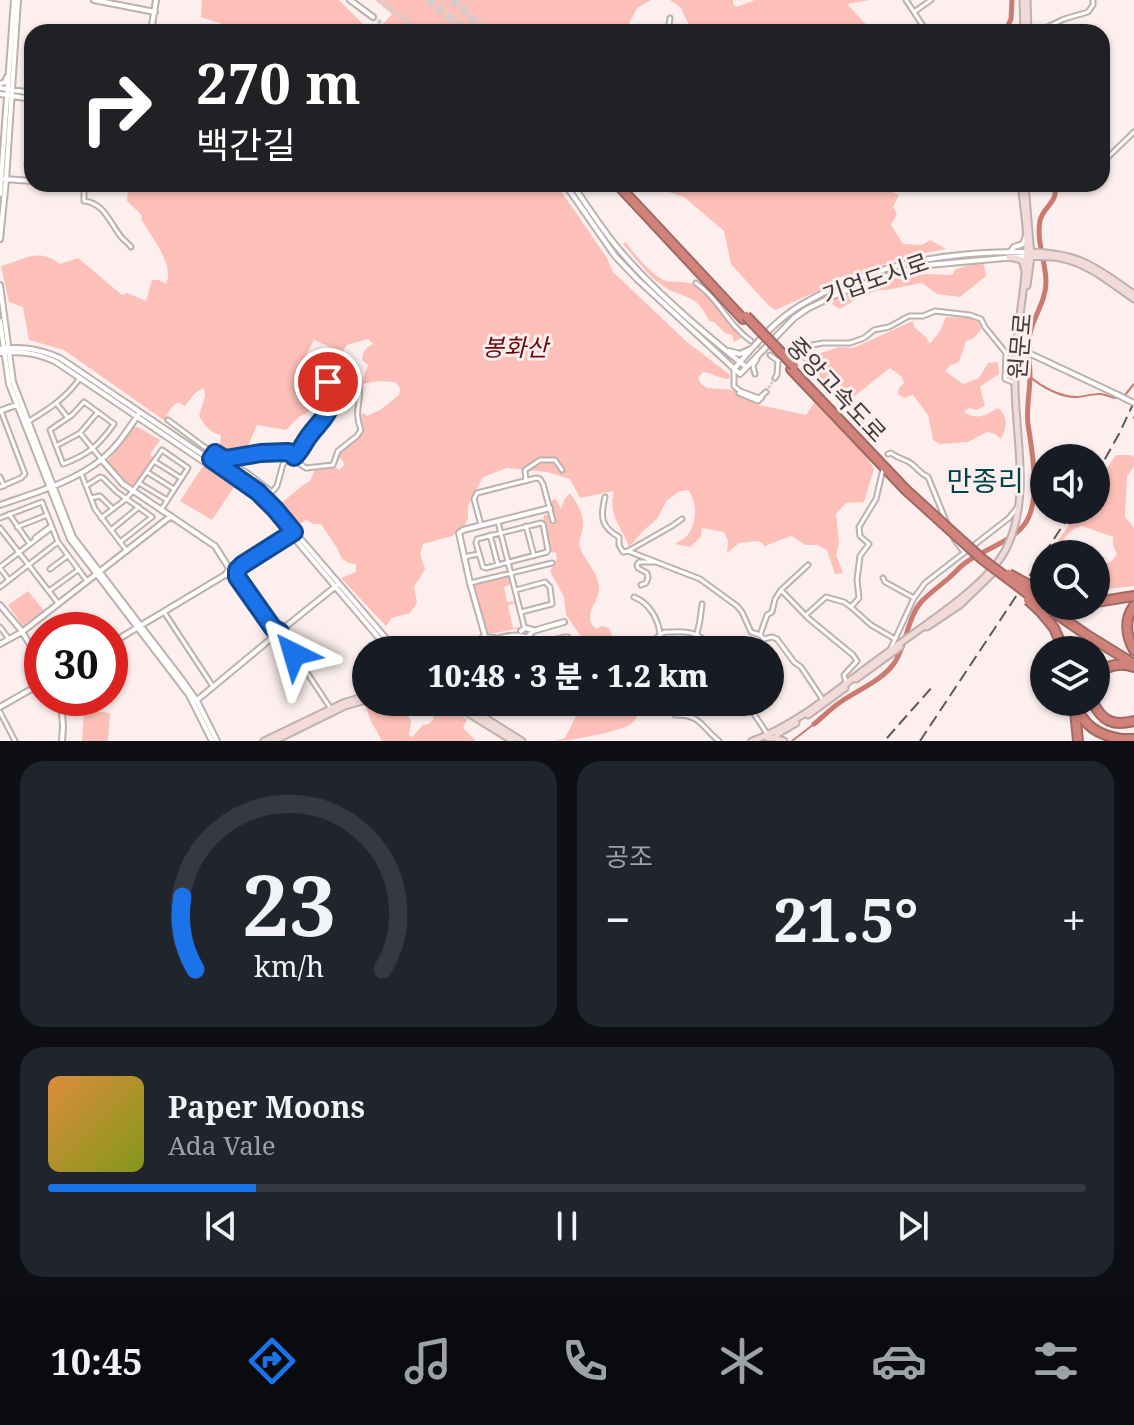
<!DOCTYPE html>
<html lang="ko">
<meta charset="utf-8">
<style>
:root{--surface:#171b24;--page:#20242c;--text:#f1f3f6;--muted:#9ea1a6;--line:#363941;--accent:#1a73e8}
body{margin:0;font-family:"Noto Serif","Noto Sans KR",serif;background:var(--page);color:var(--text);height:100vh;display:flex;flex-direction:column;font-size:30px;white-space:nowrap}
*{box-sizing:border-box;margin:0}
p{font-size:26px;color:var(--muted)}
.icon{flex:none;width:44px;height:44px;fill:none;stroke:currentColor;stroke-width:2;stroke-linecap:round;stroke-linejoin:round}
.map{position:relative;height:741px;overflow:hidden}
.details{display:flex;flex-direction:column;gap:20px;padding:20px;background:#0d0f14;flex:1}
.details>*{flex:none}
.hud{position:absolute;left:24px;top:24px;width:1086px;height:168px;border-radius:24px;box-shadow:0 2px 6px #0004;background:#202124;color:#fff;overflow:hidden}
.buttons{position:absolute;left:1030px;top:444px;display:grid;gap:16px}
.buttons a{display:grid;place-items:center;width:80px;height:80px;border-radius:50%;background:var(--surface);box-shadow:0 2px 6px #0004;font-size:40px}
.speed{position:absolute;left:24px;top:612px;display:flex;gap:16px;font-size:40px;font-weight:700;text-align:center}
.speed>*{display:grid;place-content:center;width:104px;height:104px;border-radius:50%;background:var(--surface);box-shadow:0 2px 6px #0004;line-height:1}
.speed .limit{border:12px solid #d22;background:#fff;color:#111}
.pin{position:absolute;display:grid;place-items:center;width:68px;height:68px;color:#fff;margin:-34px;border:4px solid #fff;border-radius:50%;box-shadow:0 2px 8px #0007}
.me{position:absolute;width:88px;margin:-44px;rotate:320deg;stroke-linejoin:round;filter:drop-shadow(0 0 6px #0008)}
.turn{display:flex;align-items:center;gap:28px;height:168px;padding:0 40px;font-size:36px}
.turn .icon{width:104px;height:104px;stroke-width:2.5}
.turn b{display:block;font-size:56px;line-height:68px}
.big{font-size:60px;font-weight:800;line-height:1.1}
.details .card{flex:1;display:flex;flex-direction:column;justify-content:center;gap:12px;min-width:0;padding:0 28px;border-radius:24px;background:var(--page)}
.details .dial{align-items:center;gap:0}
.dial svg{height:208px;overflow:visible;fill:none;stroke:var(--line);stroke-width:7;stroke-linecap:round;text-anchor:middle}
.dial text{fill:var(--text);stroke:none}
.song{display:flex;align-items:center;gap:24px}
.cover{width:96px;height:96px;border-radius:12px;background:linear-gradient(135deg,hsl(30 70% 55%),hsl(70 70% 35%))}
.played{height:8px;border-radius:4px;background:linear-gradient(90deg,var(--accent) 20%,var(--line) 20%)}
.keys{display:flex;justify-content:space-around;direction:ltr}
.heat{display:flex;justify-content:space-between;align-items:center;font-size:44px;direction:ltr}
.details .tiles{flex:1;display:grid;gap:20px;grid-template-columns:1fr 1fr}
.card:last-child{grid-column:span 2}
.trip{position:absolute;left:352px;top:636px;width:432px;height:80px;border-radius:40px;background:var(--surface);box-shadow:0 2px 6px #0004;font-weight:800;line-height:80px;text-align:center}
.tab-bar{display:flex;height:128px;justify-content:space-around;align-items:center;background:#090b0e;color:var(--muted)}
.tab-bar .icon{width:56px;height:56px}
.tab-bar .on{color:var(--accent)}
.tab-bar b{font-size:36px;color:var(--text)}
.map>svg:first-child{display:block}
</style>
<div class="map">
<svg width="1134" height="741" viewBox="0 0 1134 741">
<rect width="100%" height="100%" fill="#fcefed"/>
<!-- green -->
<path fill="#fcc0b8" d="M202,0h137l32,32h-144l-5,-8 -21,-7z
M375,0h276l-14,8 -12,24h-249l16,-18z
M670,0h63v4l3,3 19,-7h115l-23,4 26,28h-181l-11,-24z
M114,184h53l4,3 7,2 2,-5h376l51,74 6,14 74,70 43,33 -1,4c-10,0 -16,-6 -26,-7l-5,6 3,6 6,4 30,2 18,14 51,11 11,-16 47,53 10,17 -10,33 -18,1 -10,11 3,29 -3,12 7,18 -8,1 -8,-24 -10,-5h-11l-15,-9 -26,10 -6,-5 -20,2 -12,10 1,-12 -4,-9 -22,-4 -1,9 -11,10 -15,-3c4,-3 9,-5 12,-8 10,-12 11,-34 1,-46l-8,1 -13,9 -10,19 -13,11 -15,17c-8,-23 -21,-29 -15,-56l-34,7 -10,-19 -23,-7 -40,-4 -24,9 -15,29v12l-4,10 -12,8 -29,8 -3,10 5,15 -11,18 3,16 -7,10 -18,5 -6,8 -45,-48 15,-6v-8l-7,-1 -7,-4 -5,-11 -16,-24h-7l-8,-4 -9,6 -18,-21c9,-7 22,-20 31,-24l5,-12c6,-2 12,1 17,-3l8,4 5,-6 -4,-5 -4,-2 2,-6 22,-20 -4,-14 7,-4 3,3 13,-6 19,-15 1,-7 -5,-6 -16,-1 -18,3 7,-19 -6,-5c1,-9 3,-12 11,-16l-5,-5 -21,6 -5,7 -28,-12 -11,21 17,14 4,13 -6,18 -19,11 -13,13 -29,-5 -9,21 -21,5 -7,-6 1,-10c-11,-2 -17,-10 -22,-19l6,-20 -1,-8 -9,5 -10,13 -7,-4c-7,5 -10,10 -13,19l-101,-71 -35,-10 -6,-33 -14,-5 -8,-36c23,-6 37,-19 59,-2l18,-6 44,37 5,-2 19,8 6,-21h7l7,4c9,-20 -15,-47 -25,-65l1,-3c-5,-7 -10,-9 -15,-15l1,-12 -2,-1 -39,3 1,-5z
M644,184h180l1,2 10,3c18,-14 46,-1 64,6l-6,12 4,7 -6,11 12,19 19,1 8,-5 16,9 -32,6 -19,5 -26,11 -28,6 -21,13 -44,20 -7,-4 -38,-42 -7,-33 -40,-34z
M626,242c6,10 29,37 41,39 12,2 25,-1 36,8 11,9 19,23 28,34 3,5 5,10 10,15l-7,4 -2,-7 -7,-2 -11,-11 -5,-1c-13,-31 -30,-21 -50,-38 -14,-10 -24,-26 -36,-39z
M983,261l3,15 -26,21 -23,-3 -15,-11 -36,7h-8l-18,7 -20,12 -8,-5 4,-6 60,-20 30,-4 26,1 4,-6z
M946,317l24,1 10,4 1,7 -7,9 -8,3 -7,21 -8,3 -6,6 18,13 16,-6 9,-15 10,-1 1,12 -19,13 5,19 -9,4 -7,-2 -5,4c14,9 21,3 34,-4 11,10 9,18 3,31l-6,-5 -8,-2 -19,10 -28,2 -7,-4 -5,-25 -15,-20 -9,3 -6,-4 1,-6 5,-5 -2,-6 -12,-9 -43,34 -46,-43 39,-12 13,1 60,-27 1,6 12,10 4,7 10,-13z
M134,427h4l22,13 -10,15 5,3 -22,29 -11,-8 -15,-17z
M1116,455h14l4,2v9l-7,11 -2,40 9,11v58l-38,4v-26l15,-2 6,-8 -4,-9v-8l-31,-11 -8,3 -10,9 -4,8 -7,8h-4l30,-44h17v-26z
M203,466l31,21 -22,33 -32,-19z
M570,493c7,10 14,21 13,34 -1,9 -6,13 -2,23 6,14 18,23 18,40 -1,14 -18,25 -3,39l6,-3 7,2 9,22h-35l-3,-15 -14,-20 -2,-18 -14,-26 7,-13 -1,-5 -5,-1 -8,-34 2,-4 4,2 2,9 5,-1 -5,-23 5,-2 5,10 3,-9z
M506,576l5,1 1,7 -8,3 3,15 8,-1 1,2 -8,2 5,23 8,-1 -1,1 -30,6 -4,-1 -12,-48z
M28,591l16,20 -21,15 -15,-21z
M391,702h12l8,19 -2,14 3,2 11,-12 6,-1 4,-4v-12l-14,-2 2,-4c22,0 28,4 46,17l-4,9 13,13h-94l-11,-20 -6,-16z
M583,702h58c1,8 -4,17 -10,22 -12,8 -62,17 -76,17l10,-3z
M84,710l26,3 -2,28h-26z"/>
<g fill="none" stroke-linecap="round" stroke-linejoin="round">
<!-- stream -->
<path stroke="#ca7a71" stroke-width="2" d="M1030,377c12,10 30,20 46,20 8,0 18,-4 25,-3 8,1 11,5 19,4
M1125,395l9,-11
M1134,417v1
M792,741l22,-17"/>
<!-- river -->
<path stroke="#ca7a71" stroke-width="5" d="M1005,32l6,-13 1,-19
M814,724c9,-7 17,-16 28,-23 18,-12 41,-21 53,-39 12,-19 12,-44 27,-61 9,-9 19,-16 28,-24 6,-5 11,-12 18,-16 16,-11 44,-20 56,-36 18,-23 8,-73 4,-101 -2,-16 2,-32 2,-48 0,-12 -2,-24 -1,-37 2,-20 17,-36 17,-57 0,-20 -10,-41 -6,-61 3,-16 20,-18 14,-37"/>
<!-- minor-tunnel -->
<path stroke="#d7cbc9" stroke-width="3" stroke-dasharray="3 1.5" stroke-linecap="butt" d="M754,343l16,12
M766,392l9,-14"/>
<!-- tertiary-tunnel -->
<path stroke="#d7cbc9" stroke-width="4" stroke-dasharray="4 2" stroke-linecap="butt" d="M378,0l45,32
M373,17l21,15"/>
<!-- motorway-tunnel -->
<path stroke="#d7cbc9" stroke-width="8" stroke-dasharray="8 4" stroke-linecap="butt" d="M428,0l40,32
M452,0l36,32"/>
<!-- minor casing -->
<g stroke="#bdb1af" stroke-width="7">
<path id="minor" d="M906,0l21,32
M914,12l17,-12
M668,32l2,-14
M1037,32l27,-13 24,-7 5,-7v-5
M32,64l-3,9 3,2
M32,121h-1l-4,43h5
M1102,163l32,-31
M84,188v13c21,2 26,23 38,37 3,3 7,6 9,9
M696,283c23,16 32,42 55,58
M770,355l8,6 13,-12 32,-6h27l14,-5 10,-8 15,-3 20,-11h14l12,-5 35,4 11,4 4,8 21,26 -1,26 10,4
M734,369v17l6,5 19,7 7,-6
M755,374l-2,-8 4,-7
M775,378l2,-3 1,-14
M739,393l19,8 4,-4
M84,402l30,22c-15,21 -26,31 -51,40l-13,-34 22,-15z
M57,404l11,14
M168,420l35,26 43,26 26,20 5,-6 6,-22 19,-14 8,-15 18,-21 2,-5v-18l-7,-22
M29,421c20,-12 37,-23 51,-43
M80,433l22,27
M56,446l24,-13 18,-21
M888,454l3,-1c9,7 16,6 22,12 6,5 8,9 15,12l18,44
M225,459l36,-6 28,-1 8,10 9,6 27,-3 5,-14 19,-15 4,-6c-8,-21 1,-25 -2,-46
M154,461l27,17
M147,472l27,17
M81,473l14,36 32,42
M0,477l4,9
M526,481l-1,-11 15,-10h15l7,10
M139,483l28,17
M86,486l14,-9 3,1 14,14 35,25 -32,25
M0,487l21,-9 4,-4 -24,-63
M605,497c-5,20 -4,30 14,40v8l4,7 5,-1 44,-25 10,-7
M91,498l9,-2 13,13
M9,514l21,30
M0,518l42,-16 16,40 29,39
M101,518l25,-19 7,-8 29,-41 26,18 -27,42
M498,522l26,104
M541,523l2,1 5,26 -1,2 -61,16 -3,-1 -7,-24 1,-4z
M481,525l-7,-26 3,-6 59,-15 4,1 3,5 10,37
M526,526l8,30
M17,527l30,-12
M0,528l58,75
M111,530l28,-23
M490,535l8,30
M35,538l16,-12
M954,539l10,13
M628,551l72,28 37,27 5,6 9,20 9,3 4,4 8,-2 5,2 17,23 7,5 22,33
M464,557l14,-3
M0,567l51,-39
M0,568l9,12
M50,569l16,-12
M234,575l41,56
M883,578l2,4 29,16
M470,583l82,-20
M641,585l5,-2 2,-5 -1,-5 -9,-5 -1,-3 2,-3h15
M0,587l58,-45
M516,590l29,-8 5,5 2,17 -31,8
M781,590l27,28 45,37 4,6 -13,14 2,7
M49,591l29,-21
M634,597c15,6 24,21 26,37
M851,607l20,18 24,14
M164,612l48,73
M806,615l20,-18 18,5 7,5 8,-9 -2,-18 3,-24 9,-12 -9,-8 -1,-9 17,-28 7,-30
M0,627l9,12
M697,634l3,-14 2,-16
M760,635l7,-20 5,-3 3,-13 6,-9 27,-25
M281,636l1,5 10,13
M527,638l4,12
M277,639l12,16
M618,641l18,9
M891,648l23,-50 11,-15 84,-65 8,-10
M514,650l51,-13h3l4,13
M647,650c4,-5 8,-12 13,-15 5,-4 6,-3 13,-3 16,-1 30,1 38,18
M296,656l35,53
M295,660l-5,-1 1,-5 4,1 2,3 -2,2 4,1
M670,702l1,8 4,5c26,-1 27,13 44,26
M746,702l22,33
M0,712l15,29"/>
</g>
<!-- tertiary casing -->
<g stroke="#bdb1af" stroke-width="8">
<path id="tertiary" d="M94,0l61,12
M350,0l23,17
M151,32l5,-32
M0,84l5,-2 2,-5
M0,88l32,5
M0,94l32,5
M4,179l28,2
M80,184l5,4 4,-4
M565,184l50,72 22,23 103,95 54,-56 13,-9 37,-18 52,-18 32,-8 98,-9
M572,184c17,24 32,49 51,70 34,40 82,80 123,113
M0,194l14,-194
M0,239l6,-59 12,-180
M1010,252l4,-5 9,-3 3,-8
M0,285l13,97 60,155 110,144 14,20 20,40
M0,321l9,63 61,155 119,156 23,46
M0,349c22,-3 39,0 60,9l198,134 17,17 121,141
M1020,349l96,45
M729,351l11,3 11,-5
M0,353c21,-2 37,0 56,9l200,135 16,15 117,138
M734,369c19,-22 41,-49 67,-64 69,-41 146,-54 225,-53
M0,411l16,-6
M102,460l21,24 92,62 14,22
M0,505c34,-12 74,-23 102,-46 15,-12 25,-28 36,-44
M225,575l10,-1 6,-9
M0,605l21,25 21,34
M272.5 635a4.5 4.5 0 1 1 9 0a4.5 4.5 0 1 1-9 0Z
M278,631l6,-3 52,-42
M521,631l4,-3 8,2
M485,636l-15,-53 -11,-50 4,-3 87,-22
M0,644l22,-12 149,-116
M110,644l115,-69 6,-8 11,-2 49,-31
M453,650l25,-8 5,-5 11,1
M461,650l16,-5 9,1c8,-8 30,-14 41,-8l6,-7 31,-9
M61,698l2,29 -1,14
M196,701l77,-64
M0,707l42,-24"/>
</g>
<!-- secondary casing -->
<g stroke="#bdb1af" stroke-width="9">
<path id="secondary" d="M1023,0l1,32
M1027,0l1,32
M1025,184l6,72 -4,30
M1030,252c50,1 65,15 104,42
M1027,256c11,1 22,0 33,2 28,5 51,25 74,41
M1009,257l13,3 3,11
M927,627l33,-22 36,-35
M856,679l44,-32
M450,702l63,39
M460,702l62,39
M808,715l37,-27
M777,734l19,-11
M768,738h8l8,3
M264,741l79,-38 23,-7
M274,741l71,-35 21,-6
M752,741c49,-18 90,-56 132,-86 35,-27 104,-68 123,-108 25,-53 7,-113 8,-169 0,-38 8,-77 11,-115 3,-26 -2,-53 -5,-79"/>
</g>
<!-- motorway casing -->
<g stroke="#9f6a64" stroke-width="12">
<path id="motorway" d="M617,184l126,135
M791,369l115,121
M1096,602l38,-6
M1045,606l42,29 47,29
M1134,606c-10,13 -8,30 0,44
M1040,611l14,17 10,22
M1096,677c10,-12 23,-15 38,-10
M1074,702c9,23 23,33 47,37
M1093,702c9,20 21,24 41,19
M1075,711l3,30"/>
</g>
<!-- minor -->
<use href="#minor" stroke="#fff" stroke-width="3"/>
<!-- tertiary -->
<use href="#tertiary" stroke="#fff" stroke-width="4"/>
<!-- secondary -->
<use href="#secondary" stroke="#f1dad7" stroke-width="5"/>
<!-- motorway -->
<use href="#motorway" stroke="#d1827a" stroke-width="8"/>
<!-- rail -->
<path stroke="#5e5857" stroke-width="2" stroke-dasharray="12 6" stroke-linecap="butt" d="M1096,475l23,-41 15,-32
M1044,554l29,-44
M887,738l46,-52
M920,741l124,-187"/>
<!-- tertiary-bridge casing -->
<g stroke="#bdb1af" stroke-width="8" stroke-linecap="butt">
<path id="tertiary-bridge" d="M1116,394l18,9"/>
</g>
<!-- motorway-bridge casing -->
<g stroke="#9f6a64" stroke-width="12" stroke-linecap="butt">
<path id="motorway-bridge" d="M746,316l48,50
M906,490l76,69 62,47
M1009,574l35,19
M1028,600l12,11
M1121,739h13"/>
</g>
<!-- tertiary-bridge -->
<use href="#tertiary-bridge" stroke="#fff" stroke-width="4"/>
<!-- motorway-bridge -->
<use href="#motorway-bridge" stroke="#d1827a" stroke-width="8"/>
</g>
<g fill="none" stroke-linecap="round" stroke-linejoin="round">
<!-- route casing -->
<g stroke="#114b97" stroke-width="20">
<path id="route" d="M294,654c-8,-3 -12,-14 -14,-22l-7,-4 -36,-51v-7l5,-5 52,-33 -19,-23 -17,-17 -47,-33 4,-6 10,6 36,-6 25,-1h3l5,5c7,-6 9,-13 15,-21 17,-23 26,-22 19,-54"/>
</g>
<!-- route -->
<use href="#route" stroke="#1a73e8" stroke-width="14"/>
</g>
<g text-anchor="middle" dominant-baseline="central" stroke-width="6" stroke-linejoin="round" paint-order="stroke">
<!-- street labels -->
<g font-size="24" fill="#413c3b" stroke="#fcefed">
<text transform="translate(875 278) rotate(-19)">기업도시로</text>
<text transform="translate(1019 346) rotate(-85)">원문로</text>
<text transform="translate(837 389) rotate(47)">중앙고속도로</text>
</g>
<!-- park labels -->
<g font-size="24" font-style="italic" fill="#6c070b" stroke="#fcefed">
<text x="515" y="346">봉화산</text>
</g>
<!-- quarter labels -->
<g font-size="28" fill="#00424a" stroke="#fcefed">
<text x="985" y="480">만종리</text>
</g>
</g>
</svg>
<div class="buttons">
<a><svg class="icon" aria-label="sound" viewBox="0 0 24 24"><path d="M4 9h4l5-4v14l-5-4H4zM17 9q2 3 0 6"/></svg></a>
<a><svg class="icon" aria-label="search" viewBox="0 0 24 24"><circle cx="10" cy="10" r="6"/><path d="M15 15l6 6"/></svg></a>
<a><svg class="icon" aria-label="layers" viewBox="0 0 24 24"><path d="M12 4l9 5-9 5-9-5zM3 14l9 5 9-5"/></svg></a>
</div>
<div class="speed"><div class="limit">30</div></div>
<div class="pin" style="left:328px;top:382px;background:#d93025"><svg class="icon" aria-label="arrive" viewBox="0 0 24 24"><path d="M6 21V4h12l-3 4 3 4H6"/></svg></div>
<svg class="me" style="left:294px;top:654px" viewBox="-20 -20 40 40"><path d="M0-17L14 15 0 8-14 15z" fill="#1a73e8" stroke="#fff" stroke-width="4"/></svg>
<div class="trip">10:48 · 3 분 · 1.2 km</div>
<div class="hud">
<div class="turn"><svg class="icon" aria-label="right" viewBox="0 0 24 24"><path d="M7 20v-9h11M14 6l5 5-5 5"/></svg><div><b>270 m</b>백간길</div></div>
</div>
</div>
<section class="details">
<div class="tiles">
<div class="card dial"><svg viewBox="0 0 100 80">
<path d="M14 69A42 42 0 1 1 86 69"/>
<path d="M14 69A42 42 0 0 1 9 41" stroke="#1a73e8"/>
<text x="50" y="56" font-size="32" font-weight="700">23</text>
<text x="50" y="72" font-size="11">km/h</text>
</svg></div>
<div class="card"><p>공조</p>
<div class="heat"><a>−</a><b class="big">21.5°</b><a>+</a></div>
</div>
<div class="card">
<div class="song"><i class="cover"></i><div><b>Paper Moons</b><p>Ada Vale</p></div></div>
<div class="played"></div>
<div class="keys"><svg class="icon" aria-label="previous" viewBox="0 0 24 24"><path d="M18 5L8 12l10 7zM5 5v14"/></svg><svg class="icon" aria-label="pause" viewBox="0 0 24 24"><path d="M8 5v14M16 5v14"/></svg><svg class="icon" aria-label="next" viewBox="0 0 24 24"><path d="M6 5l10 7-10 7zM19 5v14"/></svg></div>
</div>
</div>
</section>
<nav class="tab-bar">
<b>10:45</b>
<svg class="icon on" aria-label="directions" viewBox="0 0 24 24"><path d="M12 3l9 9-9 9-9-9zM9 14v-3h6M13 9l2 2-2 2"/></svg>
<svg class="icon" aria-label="music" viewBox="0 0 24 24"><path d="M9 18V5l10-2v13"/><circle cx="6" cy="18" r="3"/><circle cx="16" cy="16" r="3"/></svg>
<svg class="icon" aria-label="phone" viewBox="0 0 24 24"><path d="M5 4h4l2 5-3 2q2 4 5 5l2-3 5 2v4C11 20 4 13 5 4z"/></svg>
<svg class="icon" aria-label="climate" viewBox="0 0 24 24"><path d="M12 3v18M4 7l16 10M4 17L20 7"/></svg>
<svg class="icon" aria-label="car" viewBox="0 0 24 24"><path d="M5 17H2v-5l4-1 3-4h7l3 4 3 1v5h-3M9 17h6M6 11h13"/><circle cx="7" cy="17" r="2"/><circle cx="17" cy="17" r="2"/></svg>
<svg class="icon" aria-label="filters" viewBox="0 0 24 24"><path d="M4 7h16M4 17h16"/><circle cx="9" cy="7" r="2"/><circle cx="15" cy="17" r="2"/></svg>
</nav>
